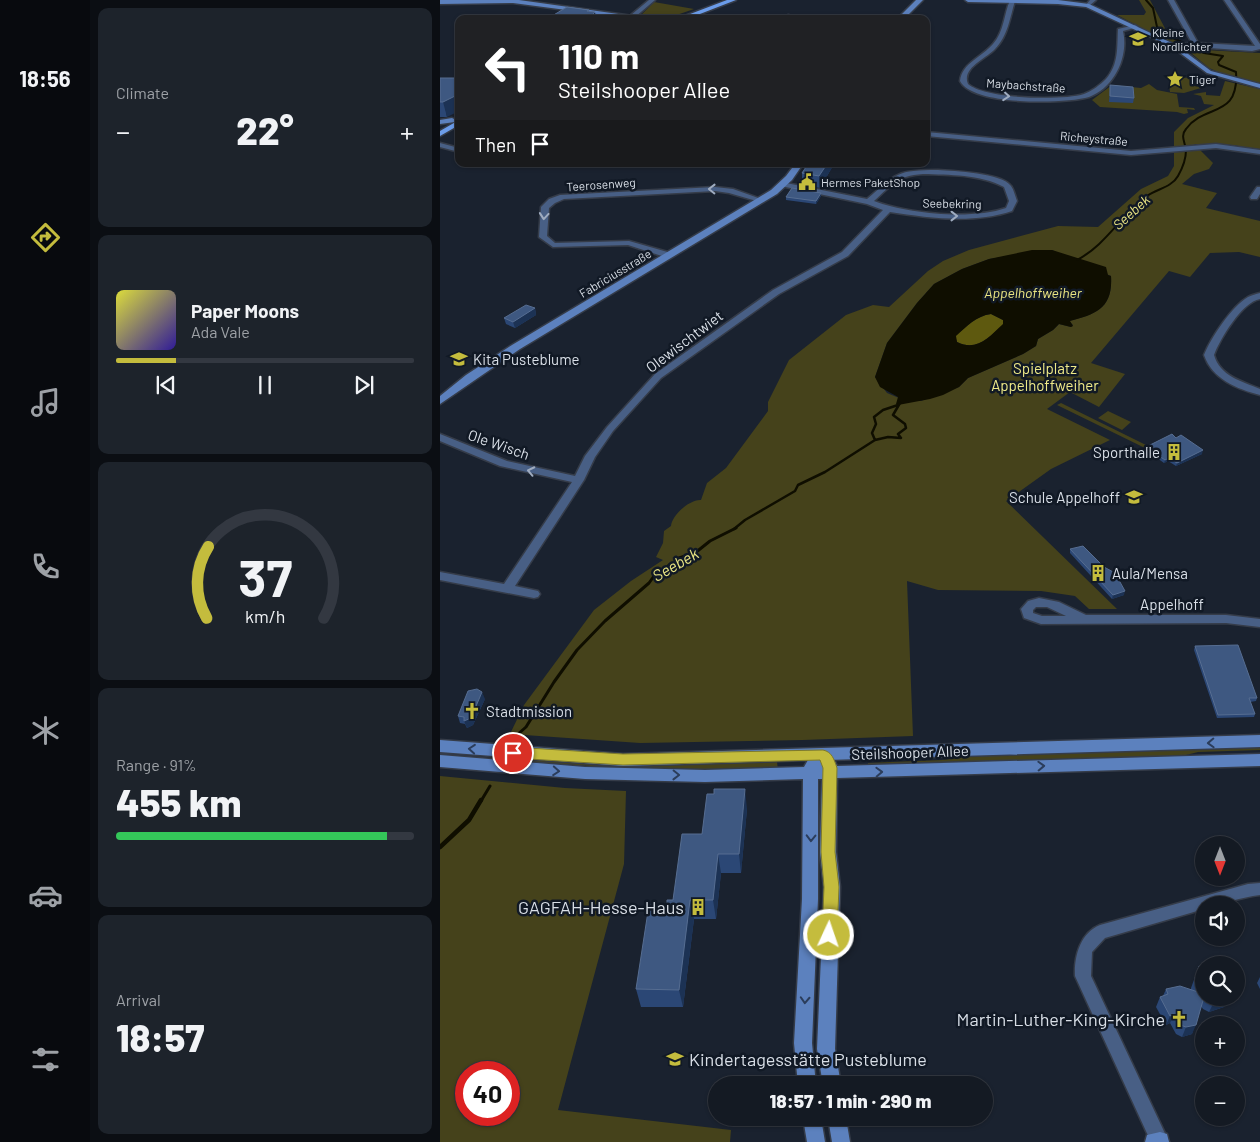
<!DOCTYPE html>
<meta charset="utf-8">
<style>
:root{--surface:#141a23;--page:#1d232b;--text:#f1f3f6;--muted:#9da1a6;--line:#333841;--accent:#c4bc3d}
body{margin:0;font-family:Barlow,sans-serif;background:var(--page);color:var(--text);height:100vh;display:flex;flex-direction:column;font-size:19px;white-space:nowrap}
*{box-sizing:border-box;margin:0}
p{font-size:16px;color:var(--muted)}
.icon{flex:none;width:28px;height:28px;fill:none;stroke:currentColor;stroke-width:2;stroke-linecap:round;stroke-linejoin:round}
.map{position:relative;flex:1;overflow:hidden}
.sheet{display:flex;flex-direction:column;gap:8px;padding:8px;background:#0b0e13;width:350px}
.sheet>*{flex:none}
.top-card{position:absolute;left:15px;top:15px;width:475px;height:152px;border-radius:10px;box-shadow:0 1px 4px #0004,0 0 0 1px var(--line);background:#202124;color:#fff;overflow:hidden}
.needle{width:32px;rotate:180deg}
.fabs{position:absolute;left:755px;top:836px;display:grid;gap:10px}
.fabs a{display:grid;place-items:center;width:50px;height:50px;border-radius:50%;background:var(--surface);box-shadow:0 1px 4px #0004,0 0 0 1px var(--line);font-size:25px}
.speed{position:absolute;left:15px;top:1061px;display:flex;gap:10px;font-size:25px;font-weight:700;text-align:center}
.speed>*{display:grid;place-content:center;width:65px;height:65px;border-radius:50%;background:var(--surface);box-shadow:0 1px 4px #0004,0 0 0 1px var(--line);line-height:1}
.speed .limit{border:8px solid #d22;background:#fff;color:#111}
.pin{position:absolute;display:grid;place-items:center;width:42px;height:42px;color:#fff;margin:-21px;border:2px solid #fff;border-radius:50%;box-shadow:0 1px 5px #0007}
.me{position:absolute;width:55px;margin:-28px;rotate:3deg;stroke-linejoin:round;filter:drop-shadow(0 0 4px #0008)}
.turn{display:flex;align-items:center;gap:18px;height:105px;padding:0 20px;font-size:22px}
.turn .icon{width:65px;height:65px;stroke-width:2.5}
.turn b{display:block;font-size:35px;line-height:42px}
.then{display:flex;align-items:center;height:48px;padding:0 20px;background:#0003;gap:10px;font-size:19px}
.big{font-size:38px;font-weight:800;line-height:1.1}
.sheet .tile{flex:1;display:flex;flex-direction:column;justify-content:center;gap:8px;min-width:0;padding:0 18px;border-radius:10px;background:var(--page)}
.sheet .dial{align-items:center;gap:0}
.dial svg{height:130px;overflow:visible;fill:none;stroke:var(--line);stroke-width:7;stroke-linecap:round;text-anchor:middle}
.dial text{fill:var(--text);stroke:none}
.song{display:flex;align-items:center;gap:15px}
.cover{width:60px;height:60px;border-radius:8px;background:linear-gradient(135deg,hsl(60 70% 55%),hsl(250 70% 35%))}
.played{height:5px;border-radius:2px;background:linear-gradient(90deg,var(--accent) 20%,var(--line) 20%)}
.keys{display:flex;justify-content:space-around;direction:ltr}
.heat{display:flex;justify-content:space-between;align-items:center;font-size:28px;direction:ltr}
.charge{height:8px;border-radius:4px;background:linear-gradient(90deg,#34c759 91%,var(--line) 0)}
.trip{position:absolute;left:268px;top:1076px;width:285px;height:50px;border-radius:25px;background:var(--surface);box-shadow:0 1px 4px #0004,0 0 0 1px var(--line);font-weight:800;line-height:50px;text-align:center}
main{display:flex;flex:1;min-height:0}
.tab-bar{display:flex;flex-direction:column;width:90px;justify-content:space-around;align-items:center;background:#080a0e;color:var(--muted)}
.tab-bar .icon{width:35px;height:35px}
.tab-bar .active{color:var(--accent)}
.tab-bar b{font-size:22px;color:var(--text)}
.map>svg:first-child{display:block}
</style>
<main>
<nav class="tab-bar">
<b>18:56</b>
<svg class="icon active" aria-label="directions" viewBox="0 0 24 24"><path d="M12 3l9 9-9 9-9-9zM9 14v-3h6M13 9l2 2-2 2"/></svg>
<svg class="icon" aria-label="music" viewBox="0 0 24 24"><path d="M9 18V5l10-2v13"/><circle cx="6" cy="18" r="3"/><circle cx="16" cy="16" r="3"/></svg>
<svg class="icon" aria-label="phone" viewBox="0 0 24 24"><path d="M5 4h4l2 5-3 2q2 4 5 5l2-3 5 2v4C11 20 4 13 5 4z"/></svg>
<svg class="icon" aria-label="climate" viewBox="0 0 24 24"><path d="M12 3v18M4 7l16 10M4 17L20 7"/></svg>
<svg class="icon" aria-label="car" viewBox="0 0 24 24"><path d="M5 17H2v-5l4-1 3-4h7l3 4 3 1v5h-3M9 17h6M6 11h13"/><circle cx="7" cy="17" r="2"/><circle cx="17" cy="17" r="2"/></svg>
<svg class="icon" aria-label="filters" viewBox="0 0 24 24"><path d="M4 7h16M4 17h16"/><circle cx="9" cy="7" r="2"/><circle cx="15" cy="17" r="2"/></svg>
</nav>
<section class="sheet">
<div class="tile"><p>Climate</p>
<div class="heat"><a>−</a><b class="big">22°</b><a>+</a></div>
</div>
<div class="tile">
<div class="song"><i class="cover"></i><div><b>Paper Moons</b><p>Ada Vale</p></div></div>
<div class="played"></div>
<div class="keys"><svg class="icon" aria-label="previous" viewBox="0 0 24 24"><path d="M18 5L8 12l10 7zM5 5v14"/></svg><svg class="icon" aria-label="pause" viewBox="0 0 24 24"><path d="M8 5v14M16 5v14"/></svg><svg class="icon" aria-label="next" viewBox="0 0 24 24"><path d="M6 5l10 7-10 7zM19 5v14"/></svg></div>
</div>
<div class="tile dial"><svg viewBox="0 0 100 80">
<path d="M14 69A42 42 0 1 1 86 69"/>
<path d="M14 69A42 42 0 0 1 15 25" stroke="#c4bc3d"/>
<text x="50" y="56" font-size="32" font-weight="700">37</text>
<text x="50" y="72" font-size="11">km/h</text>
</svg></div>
<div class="tile"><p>Range · 91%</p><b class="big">455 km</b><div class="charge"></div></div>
<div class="tile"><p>Arrival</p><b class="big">18:57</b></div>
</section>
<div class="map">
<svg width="820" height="1142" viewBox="0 0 820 1142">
<rect width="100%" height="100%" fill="#1a222f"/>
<!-- green -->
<path fill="#45421b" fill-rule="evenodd" d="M699,0h11l18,34 16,10h-12l-55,-29h27l2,-3z
M214,2l40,7 -26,9 -27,-3z
M746,49l74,4v30l-30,-6 -21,-9z
M731,77l20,1v2l11,2 -9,2 8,4 -17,5 -14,-1 -1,-7h3z
M785,81l35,8v62l-26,-6 -40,-1 19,19 -4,6 -15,5 -12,10 35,9 -11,15 54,13v36l-21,-5 -29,1 -20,24 -21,-6 -78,92 34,11 -26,33 -29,-15 -23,17 63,31 -59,29 -45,32 111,108h-28l-14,-13 -34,-5 -103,-1 -31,-9 6,155 -110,4 -163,3 -130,-9 14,-29 70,-95 37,-29 32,-21 -7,-3 7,-14 1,-12 7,-5c1,-11 19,-27 30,-26l6,-17 19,-15 42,-57v-9l21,-42 57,-45 27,-10 16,2 39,-36 15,-10 26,-11 89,-24 40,1 43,-38 27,-13 6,-10v-34l14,-14 26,-13 -10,-1 -3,-8 -8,-2 13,-2v3l14,1zM612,250l59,26c2,32 -15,38 -42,45l4,4 -2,2 -12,-3 -6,6 -15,9 -2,7 -13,8 -55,24 -9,9 -38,14 -22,-3 -12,-5 -12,-16 12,-34 30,-40 17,-19 28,-15 27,-10z
M709,84l8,6 20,4 2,13 15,1 1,2 -8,-1 1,4 -4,1 -7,-2 -77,-5 -8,-7 20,-15 29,3z
M621,403l87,43 -3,2 -88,-43z
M668,411l23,11 -9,8 -24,-12z
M820,746v4l-62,2 -20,5 -310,10v-4l74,-3 38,-5z
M87,760l105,6 145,-4 1,8h-122l-130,-8z
M0,776l125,12 61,3 -2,73 -66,246 173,20 -1,12h-290zM26,1072h43v43h-43z"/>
<!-- forest -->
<path fill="#5e590f" d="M551,314l12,6v5c-14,12 -26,27 -46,17l-2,-6c12,-10 21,-20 36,-22z"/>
<!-- water -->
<path fill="#0f0e00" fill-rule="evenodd" d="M592,250h20l54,17 2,8 3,1c2,32 -15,38 -41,45l3,5 -2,1 -12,-3 -6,6 -15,9 -2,7 -13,8 -55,24 -9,9 -16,8 -13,4 -32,6 -2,-1 2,-7 -18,-10 -5,-10 12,-34 30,-40 17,-19 28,-15 27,-10zM551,314l12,6v4c-14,13 -26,28 -46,18l-1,-6c11,-10 20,-20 35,-22z"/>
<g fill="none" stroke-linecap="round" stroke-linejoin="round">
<!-- stream-far3 -->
<path stroke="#0f0e00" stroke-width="2" d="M637,260c29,-15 44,-45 70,-64 10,-7 25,-9 31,-20 4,-7 8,-18 8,-26 -1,-8 -6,-14 0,-21 19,-26 53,-10 50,-57l-17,-7 -1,-3 5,-6 -19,-3 -41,-20 -6,-6 -4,-19 -7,-8"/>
<!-- stream-far2 -->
<path stroke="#0f0e00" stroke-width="2.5" d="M435,440l-3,-7 4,-9 -2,-7 9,-7 15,-5
M294,529l11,-9 50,-29 3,-6 27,-13 50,-32 13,-3 13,1 -3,-4 8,-6 -1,-4 -12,-9 7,-12"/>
<!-- stream-far1 -->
<path stroke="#0f0e00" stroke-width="3" d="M77,735l9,-8 28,-45 23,-32 28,-29 44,-38 5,-7 12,-5 3,-6 7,1 3,-8 16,-5 15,-12 26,-13
M41,801l9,-15"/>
<!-- stream -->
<path stroke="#0f0e00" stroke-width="4.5" d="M0,847l29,-27 12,-20"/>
<!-- street casing -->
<g stroke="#353c49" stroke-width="3">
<path id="street" d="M209,0h6l-20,17h-4v-2z
M570,0l5,1c-5,16 -7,35 -20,48 -8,9 -34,19 -27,35 17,15 94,17 116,10 8,-3 16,-9 22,-15 13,-15 11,-32 12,-50l17,-4 3,2 -15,4c6,26 -9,57 -34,66 -24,7 -116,9 -129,-16 2,-18 22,-24 33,-37 11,-12 11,-30 17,-44z
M650,0h6l-7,6h-4z
M728,0h6l24,43 57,3 -31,-46h6l30,44v5l-8,2 -56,-4h-24v-2l2,-1 18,-1z
M348,15l12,3 1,1h-22z
M486,132l205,19 85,-7 44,6v4l-44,-6 -85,7 -205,-19z
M0,143l19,5v4l-19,-5z
M498,170c16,1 64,3 73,16 3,4 4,10 6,15l-5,10c-38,13 -83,7 -122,1l-42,44 -69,38 -118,84 -48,53 -18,26 -11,23 -69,106 23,5 2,3 -2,3 -4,1 -94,-18v-8l64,12 68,-102 -72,-16 -60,-25v-7l67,27 68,15 10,-20 22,-29 48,-53 118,-84 69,-38 41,-42 -16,-6 -86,-18v-4l86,17c31,-26 29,-29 71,-29zM483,174c26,1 57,0 81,13l5,14 -3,7c-34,12 -98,6 -132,-7 19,-17 22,-25 49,-27z
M275,187l18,2 31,11 -4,2 -31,-9 -14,-2 -151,8 -9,4 -6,5 -2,28 8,7 74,-2 42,12v4h-6l-37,-12 -75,2 -14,-10 2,-30 8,-8 11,-4z
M817,187h3v7l-3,5h-6l-1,-2z
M820,293v6c-18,3 -40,40 -46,56 6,21 27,26 46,34v6c-23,-6 -48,-16 -56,-40 7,-17 28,-49 44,-58 4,-2 8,-3 12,-4z
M599,598l20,4 27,13h140l34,4v8l-34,-4 -185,1 -17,-6 -3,-9 7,-8zM596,607h11l19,9h-24l-9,-3v-3z
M820,883v12c-19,2 -37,10 -56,10v4l-99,29 -13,14 -1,24 78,166h-18l-76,-166c-1,-19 5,-43 25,-51l148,-41z"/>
</g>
<!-- secondary casing -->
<g stroke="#353c49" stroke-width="3">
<path id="secondary" d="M0,0h79l135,19h-19l-122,-16 -73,1z
M476,0h7l-19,19h-7z
M525,0h93l31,4 87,41 35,26 49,13v4l-53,-15 -35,-26 -86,-40 -28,-3 -90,-2z
M12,118l4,2 -1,2 -15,2v-4z
M355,164h8l-11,16 -15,14 -257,155 -80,55v-8l26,-21 46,-30 259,-155 15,-14z
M820,735v12l-433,13 -2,2 5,-2 5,2 2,4 423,-12v12l-423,12 -1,74 4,35 -5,162 6,36h-18l-6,-36 7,-162 -4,-35 2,-73h-4v120l-6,144 4,42h-18l-4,-42 8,-144 1,-120 -98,3 -120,-3 -145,-12v-12l145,12 120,3 99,-3 4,-7 -185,6 -183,-14v-12l183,14z
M363,1118h18l4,24h-18z
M388,1118h18l4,24h-18z
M720,1132l7,2 2,8h-24l2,-7z"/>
</g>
<!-- primary casing -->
<g stroke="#353c49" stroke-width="3">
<path id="primary" d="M287,0h9l-49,19h-10z
M19,120v5l-19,11v-5z"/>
</g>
<!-- street -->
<use href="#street" fill="#485f85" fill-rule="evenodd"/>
<!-- secondary -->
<use href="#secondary" fill="#5c81be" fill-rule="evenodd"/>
<!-- primary -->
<use href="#primary" fill="#6b9cea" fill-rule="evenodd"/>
</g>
<!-- wall -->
<path fill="#2b4775" d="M0,78l7,39h-7z
M670,85l24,13 -1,5 -24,-1z
M368,164h26l-14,24 -18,-4v-11z
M381,196l-5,8 -30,-4v-3z
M95,308l1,7 -21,13 -9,-4 -2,-6z
M706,447l56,7 -26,12 -8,-5 -4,2 -18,-13z
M630,549l54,46 -12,4 -42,-46z
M755,646l62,52 -1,3 -6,1 5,12 -1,3 -37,1 -23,-68z
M45,699l-12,26 -6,3 -2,-4 -5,-1 -2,-7z
M274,794l33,15 -6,64h-20l-5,46h-22l-11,88h-42l-5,-18 31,-84 6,-5 29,-66z
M764,965v33h25l-5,9 -15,5 -6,-3 -2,-3 -9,28 -10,3 -6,-3 -6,-11 -4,2 -10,-18 4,-10 3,-1 3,-7h25v-1l8,-22z
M820,977v12l-3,-6z"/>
<!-- shaded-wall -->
<path fill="#1c3254" d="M149,10l1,8 2,-3 3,-3 1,7h-8l-1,-8z
M19,94v17l-12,6 -4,-15z
M387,164h7l-14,24 -1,-12z
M381,193v3l-5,8v-3z
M95,308l1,7 -21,13 -2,-6z
M763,450l-1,4 -26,12 1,-3z
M729,458l-1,3 -4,2 1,-3z
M685,591l-1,4 -12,4 1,-4z
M42,692l3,7 -12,26 -6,3 -3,-7z
M305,789l2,20 -6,64 -2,-19z
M278,854l3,19 -5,46 -3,-19z
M250,900l4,19 -11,88 -4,-17z
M789,998l-5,9 -15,5 5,-10z
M734,1014l-4,9 -4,2 4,-9z
M756,1025l-4,9 -10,3 4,-10z"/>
<!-- building -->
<path fill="#3e5881" stroke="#566d91" d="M127,7l22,3 -2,1 8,1 -3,3h3l-6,4h-42z
M0,78h19v16l-16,8h-3z
M670,85l23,2 1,11 -24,-2z
M368,164h19l-8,12 -17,-3z
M352,188l29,5 -5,8 -30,-4z
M86,305l9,3 -22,14 -9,-4z
M732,434l4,4 5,-3 22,15 -26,13 -8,-5 -4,2 -19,-13z
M643,546l21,21 11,6 10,18 -12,4 -43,-46z
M798,645l19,53h-8l6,16 -37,1 -23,-69z
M37,689l5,3 -11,26 -7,3v-4l-6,-1 10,-25z
M274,789h31l-6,65h-21l-5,46h-23l-11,90 -43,-1 13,-84h18v-5h6l9,-66h20l5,-40h7z
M764,965v28l-9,-15 4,-12z
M740,986l24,8v3l-8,28 -10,2 -6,-2 -6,-11 -4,2 -10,-19 8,-3 -2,-5z
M766,998h23l-15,4 -7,-3z"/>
<!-- one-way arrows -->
<defs><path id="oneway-chevron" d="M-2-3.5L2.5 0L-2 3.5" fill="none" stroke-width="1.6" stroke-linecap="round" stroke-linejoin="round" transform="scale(1.25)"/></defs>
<g stroke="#9facc0">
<use href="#oneway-chevron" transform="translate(566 96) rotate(4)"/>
<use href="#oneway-chevron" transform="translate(272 189) rotate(-179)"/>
<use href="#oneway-chevron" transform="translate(104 216) rotate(95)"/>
<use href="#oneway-chevron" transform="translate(514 216)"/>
<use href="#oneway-chevron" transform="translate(91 471) rotate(-168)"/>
</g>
<g stroke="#2b3d5b">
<use href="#oneway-chevron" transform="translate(771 743) rotate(178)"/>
<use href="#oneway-chevron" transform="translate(32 749) rotate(-175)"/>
<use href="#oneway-chevron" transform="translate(601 766) rotate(-2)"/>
<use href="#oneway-chevron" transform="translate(116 771) rotate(4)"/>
<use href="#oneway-chevron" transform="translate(439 772) rotate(-2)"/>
<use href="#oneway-chevron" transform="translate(236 775) rotate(1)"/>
<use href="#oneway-chevron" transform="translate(371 838) rotate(91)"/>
<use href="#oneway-chevron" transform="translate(365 1000) rotate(93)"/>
</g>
<!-- route -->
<path fill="#c4bc3d" stroke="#7f7a28" d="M73,747l110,7 200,-4c9,2 11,9 14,18l-2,84 4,35 -2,48 -3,5 -5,2 -5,-2 -2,-5 2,-48 -3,-35 2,-84 -3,-8 -197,5 -110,-7 -5,-1 -2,-4 2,-4z"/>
<!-- icons -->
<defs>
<g id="school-bare" transform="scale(1.35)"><path d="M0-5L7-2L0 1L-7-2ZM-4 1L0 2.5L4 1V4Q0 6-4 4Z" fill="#c4bc3d" stroke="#111925" stroke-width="2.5" paint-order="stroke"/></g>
<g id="sight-bare" transform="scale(1.35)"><path d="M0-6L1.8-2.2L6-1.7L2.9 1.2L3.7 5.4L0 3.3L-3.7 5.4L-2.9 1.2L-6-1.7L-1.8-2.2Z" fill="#c4bc3d" stroke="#111925" stroke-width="2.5" paint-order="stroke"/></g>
<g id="civic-bare" transform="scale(1.35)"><path d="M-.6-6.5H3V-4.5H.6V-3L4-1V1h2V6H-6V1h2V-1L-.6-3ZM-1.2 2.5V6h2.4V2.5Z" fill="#c4bc3d" stroke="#111925" stroke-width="2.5" paint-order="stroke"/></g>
<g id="building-bare" transform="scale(1.35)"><path d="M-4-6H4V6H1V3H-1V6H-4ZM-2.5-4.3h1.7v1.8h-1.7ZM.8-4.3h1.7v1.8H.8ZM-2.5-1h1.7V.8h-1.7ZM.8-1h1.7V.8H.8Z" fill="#c4bc3d" stroke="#111925" stroke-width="2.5" paint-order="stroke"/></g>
<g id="church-bare" transform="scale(1.35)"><path d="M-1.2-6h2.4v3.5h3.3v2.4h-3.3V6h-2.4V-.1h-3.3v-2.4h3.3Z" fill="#c4bc3d" stroke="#111925" stroke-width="2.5" paint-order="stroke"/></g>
</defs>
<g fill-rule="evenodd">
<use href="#school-bare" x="698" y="39"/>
<use href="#sight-bare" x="735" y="79"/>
<use href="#civic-bare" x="367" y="182"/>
<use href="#school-bare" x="19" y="359"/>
<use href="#building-bare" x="734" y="452"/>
<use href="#school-bare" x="694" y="497"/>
<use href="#building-bare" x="658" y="573"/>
<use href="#church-bare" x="32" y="711"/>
<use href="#building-bare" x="258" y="907"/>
<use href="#church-bare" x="739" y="1019"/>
<use href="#school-bare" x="235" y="1059"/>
</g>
<g text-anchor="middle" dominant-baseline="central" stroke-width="5" stroke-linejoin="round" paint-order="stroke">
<!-- far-poi labels -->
<g font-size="12" fill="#d9dfe7" stroke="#111925" text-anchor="start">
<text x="712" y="32">Kleine<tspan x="712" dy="14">Nordlichter</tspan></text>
<text x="749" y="79">Tiger</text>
<text x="381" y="182">Hermes PaketShop</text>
</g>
<!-- far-street labels -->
<g font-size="12" fill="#d9dfe7" stroke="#111925">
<text transform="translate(586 85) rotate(4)">Maybachstraße</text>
<text transform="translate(654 138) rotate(5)">Richeystraße</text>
<text transform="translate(161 184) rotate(-4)">Teerosenweg</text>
<text transform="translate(512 203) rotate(1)">Seebekring</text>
<text transform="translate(175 273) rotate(-31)">Fabriciusstraße</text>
</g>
<!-- far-water labels -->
<g font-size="14" font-style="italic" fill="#eae583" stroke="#111925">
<text transform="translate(691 212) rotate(-42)">Seebek</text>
<text x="593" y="292">Appelhoffweiher</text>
</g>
<!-- street labels -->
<g font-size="15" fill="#d9dfe7" stroke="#111925">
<text transform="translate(244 341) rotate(-37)">Olewischtwiet</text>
<text transform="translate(59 444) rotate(19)">Ole Wisch</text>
<text x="732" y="604">Appelhoff</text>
<text transform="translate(470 752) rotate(-2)">Steilshooper Allee</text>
</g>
<!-- poi labels -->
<g font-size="15" fill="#d9dfe7" stroke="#111925" text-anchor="start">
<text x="33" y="359">Kita Pusteblume</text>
<text x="720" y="452" text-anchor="end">Sporthalle</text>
<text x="680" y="497" text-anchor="end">Schule Appelhoff</text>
<text x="672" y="573">Aula/Mensa</text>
<text x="46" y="711">Stadtmission</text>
</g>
<!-- park labels -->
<g font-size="15" fill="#efea88" stroke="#111925">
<text x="605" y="368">Spielplatz<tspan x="605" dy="17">Appelhoffweiher</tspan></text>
</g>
<!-- water labels -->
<g font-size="16" font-style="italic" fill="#eae583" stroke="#111925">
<text transform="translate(235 564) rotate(-30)">Seebek</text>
</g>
<!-- near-poi labels -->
<g font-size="18" fill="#d9dfe7" stroke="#111925" text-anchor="end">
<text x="244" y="907">GAGFAH-Hesse-Haus</text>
<text x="725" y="1019">Martin-Luther-King-Kirche</text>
<text x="249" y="1059" text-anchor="start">Kindertagesstätte Pusteblume</text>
</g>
</g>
</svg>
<div class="fabs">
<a><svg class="needle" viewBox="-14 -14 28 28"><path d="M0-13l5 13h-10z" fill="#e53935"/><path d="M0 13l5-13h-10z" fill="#9da1a6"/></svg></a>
<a><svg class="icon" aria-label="sound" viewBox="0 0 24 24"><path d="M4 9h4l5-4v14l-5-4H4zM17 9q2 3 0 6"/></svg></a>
<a><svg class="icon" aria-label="search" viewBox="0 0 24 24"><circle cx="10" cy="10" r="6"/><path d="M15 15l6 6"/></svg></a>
<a>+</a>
<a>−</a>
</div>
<div class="speed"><div class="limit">40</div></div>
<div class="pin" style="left:73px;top:753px;background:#d93025"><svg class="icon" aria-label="arrive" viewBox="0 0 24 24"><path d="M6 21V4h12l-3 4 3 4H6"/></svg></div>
<svg class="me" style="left:389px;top:935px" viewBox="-20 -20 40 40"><circle r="17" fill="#c4bc3d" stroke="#fff" stroke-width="3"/><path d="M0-11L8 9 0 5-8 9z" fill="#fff"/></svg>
<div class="trip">18:57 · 1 min · 290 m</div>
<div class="top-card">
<div class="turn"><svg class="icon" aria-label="left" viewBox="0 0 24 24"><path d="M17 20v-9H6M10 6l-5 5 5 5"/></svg><div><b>110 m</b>Steilshooper Allee</div></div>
<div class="then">Then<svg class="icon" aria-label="arrive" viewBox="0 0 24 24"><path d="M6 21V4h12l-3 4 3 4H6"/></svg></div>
</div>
</div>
</main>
